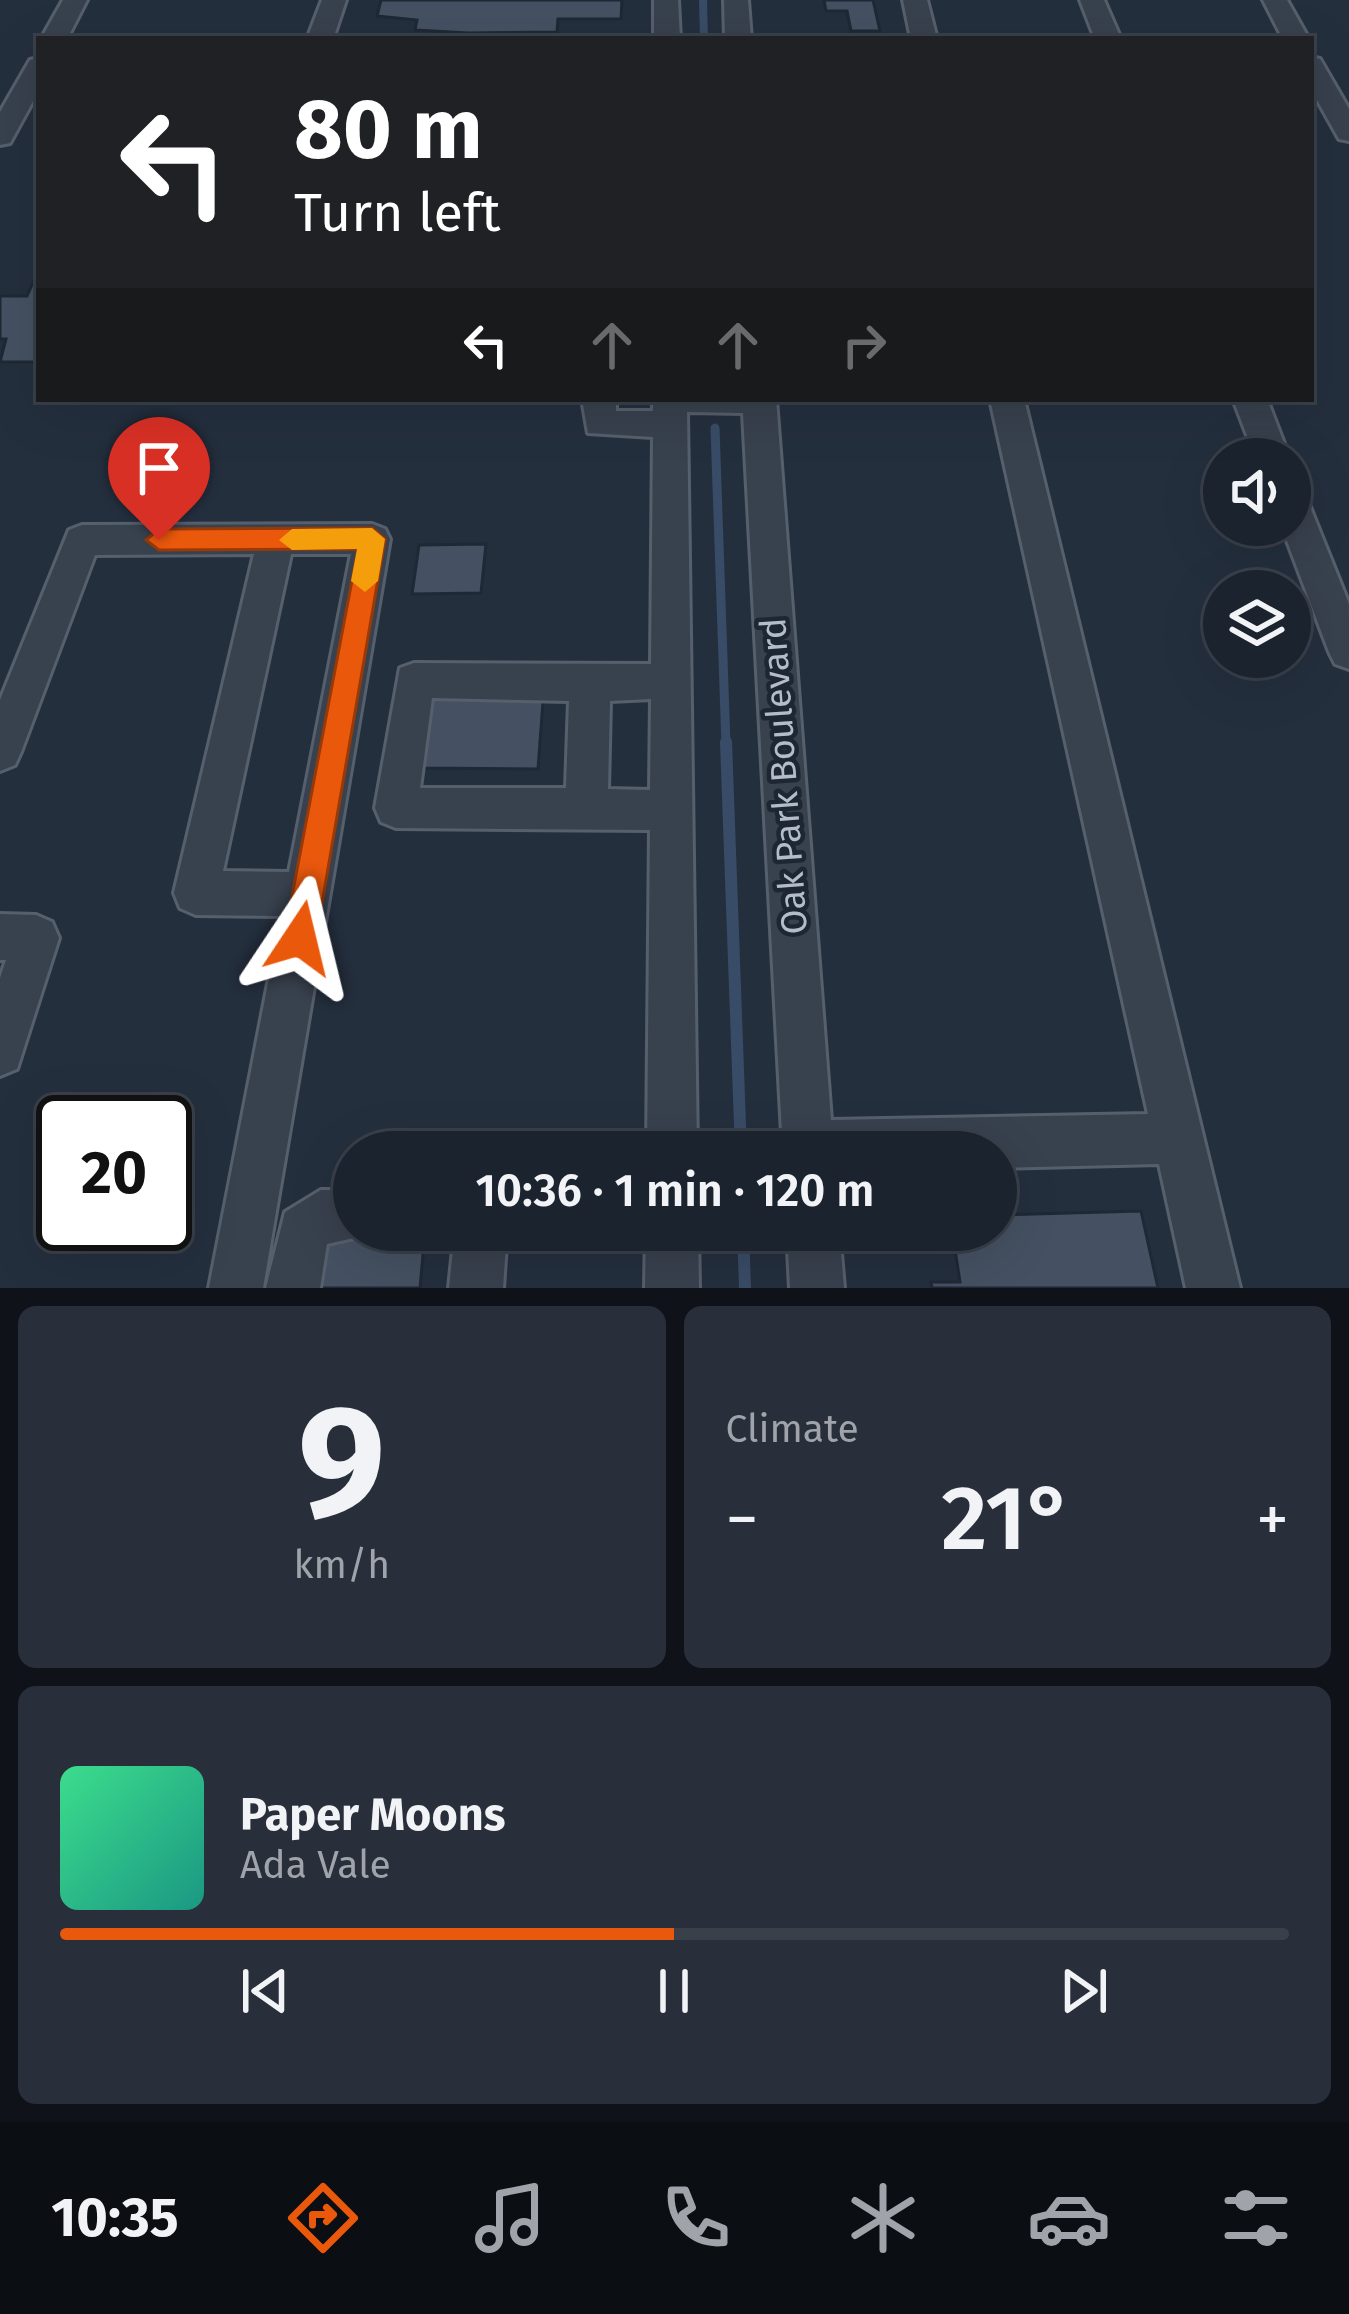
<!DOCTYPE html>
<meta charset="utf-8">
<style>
:root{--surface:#1b232e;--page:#282f3a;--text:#f1f3f6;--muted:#a0a4aa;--line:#39404a;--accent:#ea580c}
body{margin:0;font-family:"Fira Sans",sans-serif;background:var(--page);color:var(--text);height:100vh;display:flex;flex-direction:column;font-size:45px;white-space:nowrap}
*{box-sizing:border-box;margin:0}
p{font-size:39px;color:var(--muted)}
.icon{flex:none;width:66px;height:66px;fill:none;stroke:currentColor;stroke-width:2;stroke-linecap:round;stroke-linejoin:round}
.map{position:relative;height:1288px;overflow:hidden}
.panel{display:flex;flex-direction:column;gap:18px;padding:18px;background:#0f1319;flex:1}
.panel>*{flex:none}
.guide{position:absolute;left:36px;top:36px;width:1278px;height:366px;border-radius:0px;box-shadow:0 12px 48px #0002,0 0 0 3px var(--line);background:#202124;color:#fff;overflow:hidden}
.tools{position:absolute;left:1203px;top:438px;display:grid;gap:24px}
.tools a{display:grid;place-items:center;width:108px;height:108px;border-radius:50%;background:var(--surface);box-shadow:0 12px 48px #0002,0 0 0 3px var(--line);font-size:60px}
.speed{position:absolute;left:36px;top:1095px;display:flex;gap:24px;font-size:60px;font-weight:700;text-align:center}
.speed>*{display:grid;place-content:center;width:156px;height:156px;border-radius:50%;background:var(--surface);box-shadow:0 12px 48px #0002,0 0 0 3px var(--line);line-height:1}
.speed .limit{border:6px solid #111;border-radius:18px;background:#fff;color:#111}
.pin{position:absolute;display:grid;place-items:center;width:102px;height:102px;color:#fff;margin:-123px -51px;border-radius:50% 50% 50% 0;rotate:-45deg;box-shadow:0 0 12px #0007}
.pin .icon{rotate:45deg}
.me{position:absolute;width:132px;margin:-66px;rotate:10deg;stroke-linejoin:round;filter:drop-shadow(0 0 9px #0008)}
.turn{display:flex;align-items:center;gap:42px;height:252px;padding:0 60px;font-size:54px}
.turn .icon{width:156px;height:156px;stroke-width:2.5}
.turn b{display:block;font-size:84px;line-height:102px}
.lanes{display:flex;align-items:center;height:114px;padding:0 60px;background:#0003;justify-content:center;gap:60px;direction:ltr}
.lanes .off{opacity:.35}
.big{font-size:90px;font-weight:600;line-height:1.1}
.panel .widget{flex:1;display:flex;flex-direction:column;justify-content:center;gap:18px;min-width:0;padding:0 42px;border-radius:18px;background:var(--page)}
.panel .dial{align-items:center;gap:0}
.dial b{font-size:156px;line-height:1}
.song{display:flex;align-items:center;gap:36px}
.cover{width:144px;height:144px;border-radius:18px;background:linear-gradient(135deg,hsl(150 70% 55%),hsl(170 70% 35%))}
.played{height:12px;border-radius:6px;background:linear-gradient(90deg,var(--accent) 50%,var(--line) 50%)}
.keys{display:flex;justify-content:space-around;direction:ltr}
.heat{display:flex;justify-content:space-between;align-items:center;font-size:66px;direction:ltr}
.panel .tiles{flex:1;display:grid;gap:18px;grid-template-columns:1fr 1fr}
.widget:last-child{grid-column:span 2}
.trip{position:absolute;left:333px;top:1131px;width:684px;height:120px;border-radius:60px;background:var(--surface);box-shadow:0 12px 48px #0002,0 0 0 3px var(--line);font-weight:600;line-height:120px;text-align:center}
.tabs{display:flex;height:192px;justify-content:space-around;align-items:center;background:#0b0e12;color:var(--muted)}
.tabs .icon{width:84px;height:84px}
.tabs .current{color:var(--accent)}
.tabs b{font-size:54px;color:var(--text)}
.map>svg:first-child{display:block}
</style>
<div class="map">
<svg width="1349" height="1288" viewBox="0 0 1349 1288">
<rect width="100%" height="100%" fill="#242f3e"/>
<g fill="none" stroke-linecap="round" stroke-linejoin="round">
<!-- stream-far2 -->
<path stroke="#394c67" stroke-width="8" d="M703,0l1,39"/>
<!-- stream-far1 -->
<path stroke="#394c67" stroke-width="9" d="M715,428l11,317"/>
<!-- stream -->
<path stroke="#394c67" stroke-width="12" d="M726,742l15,410
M743,1230l2,58"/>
</g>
<!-- building -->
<path fill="#455162" stroke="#1f2835" stroke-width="3" d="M381,0h241l-1,19h-63l-1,13 -89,1 -53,-3 2,-10 -40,-4z
M824,0h49l7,31h-29l-4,-20h-21z
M39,269v93h-39l6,-23h-6v-43h27z
M486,544l-5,49 -69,1 7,-49z
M431,687l113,1 -6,81 -119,-1z
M1141,1211l17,77h-226l-1,-6h29l-8,-52h44v-15z
M425,1233l-5,55h-101l7,-54z"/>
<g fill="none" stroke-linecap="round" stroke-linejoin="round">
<!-- minor casing -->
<g stroke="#565f6c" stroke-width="6">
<path id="minor" d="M63,0h24l-20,39h-26z
M322,0h24l-13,39h-26z
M654,0h24l2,39h-26z
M724,0h24l3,39h-26z
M903,0h24l10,39h-26z
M1080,0h24l17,39h-26z
M1263,0h24l22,39h-26z
M1311,57l9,2 29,50v32l-10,-2 -28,-50z
M39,58v32l-29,53 -10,2v-33l30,-52z
M582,399h34v12h37v-12h123l55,721 317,-6 -158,-715h34l216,889h-54l-27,-124 -163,4v-16h-213l-40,-739 -56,-1 10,740h-50l3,-322 -254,-2 -15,-6 -6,-14 25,-140 14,-5 237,1 2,-227 -65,-4zM432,698l137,3 -3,87h-146zM651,699l-1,91 -42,-1 2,-88z
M1233,399h34l23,60v1l-34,-1z
M1290,488l13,4 5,10 41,102v65l-14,-5 -6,-12 -48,-127h9z
M372,524l13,5 5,10 -127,749h-54l72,-372 -85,-1 -16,-7 -6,-15 80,-339 -159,1 -74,197 -6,13 -15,6v-71l69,-170 13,-5zM291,554h60l-62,318 -66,-1z
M0,914l36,1 16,7 7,16 -42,131 -17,7v-98l6,-18h-6z
M321,1190h33v40h20l-2,4 -45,10 -7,44h-54l19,-76z
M455,1230h52l-4,58h-54z
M646,1230h52l1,58h-54z
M787,1230h52l5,58h-54z"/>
</g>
<!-- minor -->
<use href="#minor" fill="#38414e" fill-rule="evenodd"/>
</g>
<!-- route -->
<path fill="#ea580c" stroke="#983908" stroke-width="3" d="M372,528l13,11 -69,399 -5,11 -11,4 -11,-4 -5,-11 74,-389 -199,1 -13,-10 13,-11z"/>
<!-- slow -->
<path fill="#f59e0b" d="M372,528l13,11 -7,42 -13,11 -14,-11 6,-32 -65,1 -13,-10 13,-11z"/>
<g text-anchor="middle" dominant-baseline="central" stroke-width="9" stroke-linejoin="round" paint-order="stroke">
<!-- street labels -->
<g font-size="36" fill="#b4bcc9" stroke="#1d2633">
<text transform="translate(784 776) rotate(-94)">Oak Park Boulevard</text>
</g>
</g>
</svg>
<div class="tools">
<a><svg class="icon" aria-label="sound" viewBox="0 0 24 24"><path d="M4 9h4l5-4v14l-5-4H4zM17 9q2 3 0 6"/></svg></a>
<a><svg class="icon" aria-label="layers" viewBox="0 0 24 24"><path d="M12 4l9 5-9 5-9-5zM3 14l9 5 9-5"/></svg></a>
</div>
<div class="speed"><div class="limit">20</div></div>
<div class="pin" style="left:159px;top:540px;background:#d93025"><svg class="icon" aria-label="arrive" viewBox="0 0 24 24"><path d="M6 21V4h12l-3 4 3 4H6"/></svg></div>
<svg class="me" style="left:300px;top:938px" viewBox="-20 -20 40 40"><path d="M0-17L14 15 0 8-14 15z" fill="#ea580c" stroke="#fff" stroke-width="4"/></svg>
<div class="trip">10:36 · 1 min · 120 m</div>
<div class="guide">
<div class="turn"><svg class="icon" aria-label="left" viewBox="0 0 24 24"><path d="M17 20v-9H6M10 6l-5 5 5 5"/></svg><div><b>80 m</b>Turn left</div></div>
<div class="lanes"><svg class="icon" aria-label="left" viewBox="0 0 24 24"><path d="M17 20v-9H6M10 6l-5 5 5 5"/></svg><svg class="icon off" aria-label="ahead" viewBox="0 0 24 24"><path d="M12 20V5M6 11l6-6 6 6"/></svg><svg class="icon off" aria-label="ahead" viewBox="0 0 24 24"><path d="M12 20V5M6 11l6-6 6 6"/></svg><svg class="icon off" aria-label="right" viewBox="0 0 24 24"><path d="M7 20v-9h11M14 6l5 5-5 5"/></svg></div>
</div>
</div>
<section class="panel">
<div class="tiles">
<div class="widget dial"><b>9</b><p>km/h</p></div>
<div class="widget"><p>Climate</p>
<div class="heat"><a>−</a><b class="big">21°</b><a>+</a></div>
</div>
<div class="widget">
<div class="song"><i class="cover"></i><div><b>Paper Moons</b><p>Ada Vale</p></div></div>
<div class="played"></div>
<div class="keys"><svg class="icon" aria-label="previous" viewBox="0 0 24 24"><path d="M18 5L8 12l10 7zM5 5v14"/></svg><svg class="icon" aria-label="pause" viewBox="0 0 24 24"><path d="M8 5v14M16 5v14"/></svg><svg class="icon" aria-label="next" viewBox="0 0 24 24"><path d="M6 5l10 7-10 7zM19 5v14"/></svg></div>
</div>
</div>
</section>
<nav class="tabs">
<b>10:35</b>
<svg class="icon current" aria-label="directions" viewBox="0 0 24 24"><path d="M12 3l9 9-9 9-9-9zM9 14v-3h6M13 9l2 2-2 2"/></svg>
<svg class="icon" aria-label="music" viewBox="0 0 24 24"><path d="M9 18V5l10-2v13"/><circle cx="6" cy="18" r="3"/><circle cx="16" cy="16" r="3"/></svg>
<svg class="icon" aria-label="phone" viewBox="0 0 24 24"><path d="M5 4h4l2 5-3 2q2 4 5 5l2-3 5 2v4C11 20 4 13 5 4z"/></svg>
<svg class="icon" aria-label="climate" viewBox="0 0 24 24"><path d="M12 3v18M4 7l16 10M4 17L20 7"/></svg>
<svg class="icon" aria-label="car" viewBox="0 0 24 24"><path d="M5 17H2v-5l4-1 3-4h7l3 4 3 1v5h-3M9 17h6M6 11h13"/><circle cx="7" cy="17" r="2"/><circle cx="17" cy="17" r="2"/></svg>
<svg class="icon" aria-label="filters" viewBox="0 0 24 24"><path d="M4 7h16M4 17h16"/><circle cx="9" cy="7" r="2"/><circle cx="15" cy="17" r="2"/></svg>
</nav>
